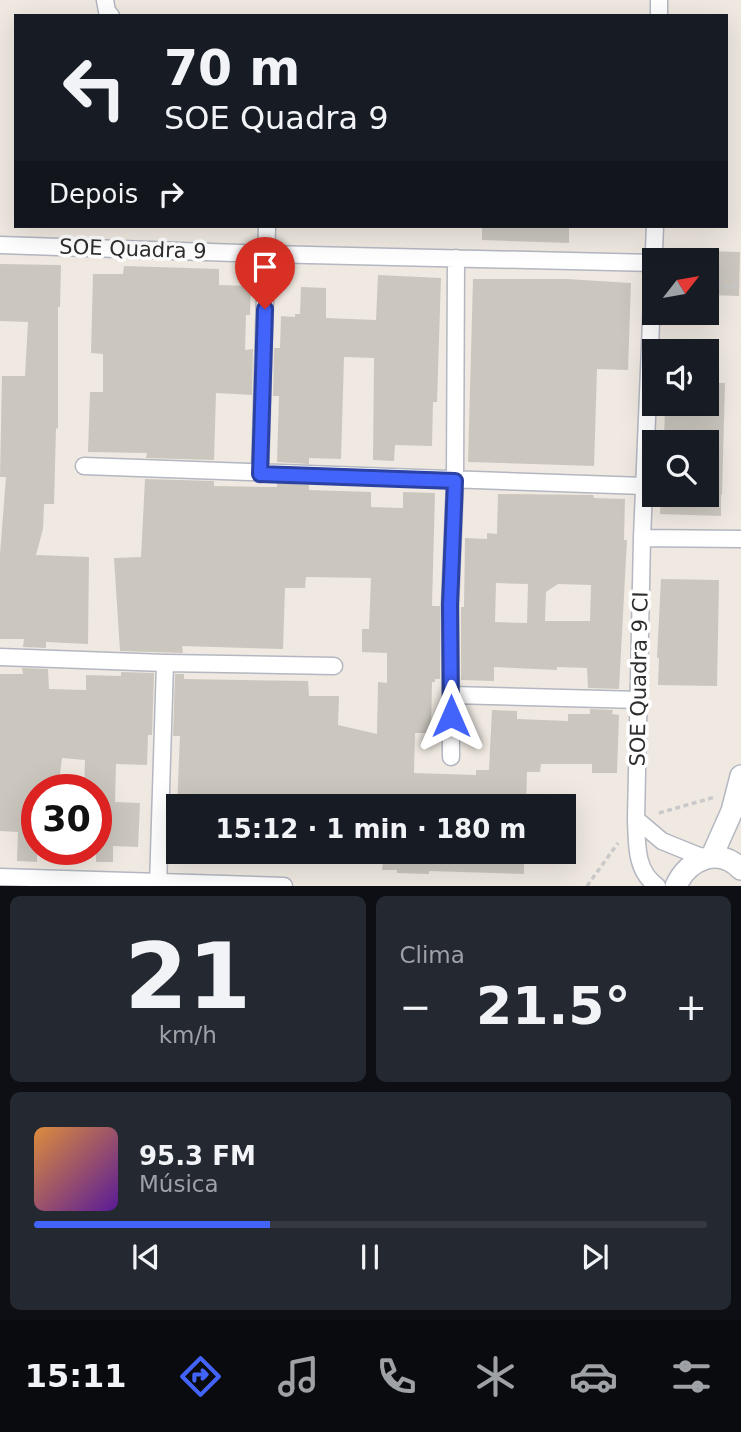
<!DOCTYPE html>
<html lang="pt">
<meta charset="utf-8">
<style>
:root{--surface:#171b24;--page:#242831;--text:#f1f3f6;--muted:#9ea1a6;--line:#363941;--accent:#4264fb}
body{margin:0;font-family:"DejaVu Sans",sans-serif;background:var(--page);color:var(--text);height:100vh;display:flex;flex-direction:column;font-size:26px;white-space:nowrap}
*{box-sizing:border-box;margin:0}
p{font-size:23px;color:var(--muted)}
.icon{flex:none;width:38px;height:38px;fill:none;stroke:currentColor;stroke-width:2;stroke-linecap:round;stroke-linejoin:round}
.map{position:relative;height:886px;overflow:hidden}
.details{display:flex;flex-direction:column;gap:10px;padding:10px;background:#0d0f14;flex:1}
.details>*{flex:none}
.hud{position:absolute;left:14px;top:14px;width:714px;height:214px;border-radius:0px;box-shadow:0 7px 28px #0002;background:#171b24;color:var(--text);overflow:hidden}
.needle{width:46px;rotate:59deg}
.tools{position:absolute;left:642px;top:248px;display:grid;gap:14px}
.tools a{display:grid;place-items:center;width:77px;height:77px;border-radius:0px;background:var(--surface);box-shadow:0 7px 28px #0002;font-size:35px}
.speed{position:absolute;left:21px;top:774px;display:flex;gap:14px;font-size:35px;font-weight:700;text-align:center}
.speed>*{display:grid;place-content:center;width:91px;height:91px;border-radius:50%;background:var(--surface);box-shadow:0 7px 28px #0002;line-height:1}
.speed .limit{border:10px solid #d22;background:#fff;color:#111}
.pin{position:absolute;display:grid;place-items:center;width:60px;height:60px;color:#fff;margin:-72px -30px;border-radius:50% 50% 50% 0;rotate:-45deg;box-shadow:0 0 7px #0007}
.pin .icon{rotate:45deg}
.me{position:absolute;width:77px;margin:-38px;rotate:0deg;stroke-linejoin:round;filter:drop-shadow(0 0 5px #0008)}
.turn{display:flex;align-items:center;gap:24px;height:147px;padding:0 35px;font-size:32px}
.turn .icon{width:91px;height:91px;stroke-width:2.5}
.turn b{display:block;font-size:49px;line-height:60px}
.then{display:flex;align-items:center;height:66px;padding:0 35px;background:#0003;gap:14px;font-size:26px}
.big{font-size:52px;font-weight:700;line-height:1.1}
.details .widget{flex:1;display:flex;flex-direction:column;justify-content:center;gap:10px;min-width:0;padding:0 24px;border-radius:10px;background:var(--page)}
.details .dial{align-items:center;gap:0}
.dial b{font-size:91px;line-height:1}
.song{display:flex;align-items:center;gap:21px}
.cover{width:84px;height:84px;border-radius:10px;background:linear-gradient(135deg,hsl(30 70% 55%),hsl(270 70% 35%))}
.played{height:7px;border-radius:4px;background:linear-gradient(90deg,var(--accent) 35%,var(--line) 35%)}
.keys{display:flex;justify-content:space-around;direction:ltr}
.heat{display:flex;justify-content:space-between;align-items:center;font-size:38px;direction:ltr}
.details .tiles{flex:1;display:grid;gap:10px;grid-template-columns:1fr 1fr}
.widget:last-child{grid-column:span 2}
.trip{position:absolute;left:166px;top:794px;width:410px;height:70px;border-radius:0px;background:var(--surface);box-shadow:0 7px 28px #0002;font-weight:700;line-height:70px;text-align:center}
.menu{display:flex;height:112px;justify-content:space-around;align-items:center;background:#090b0e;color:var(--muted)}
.menu .icon{width:49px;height:49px}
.menu .on{color:var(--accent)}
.menu b{font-size:32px;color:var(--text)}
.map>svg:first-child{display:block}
</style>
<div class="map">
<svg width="741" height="886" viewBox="0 0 741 886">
<rect width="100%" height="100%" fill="#efe9e1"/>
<!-- building -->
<path fill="#cbc7bf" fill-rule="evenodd" d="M482,226h87v17l-87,-3z
M708,251l32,1 -1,44 -31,-1z
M0,264l61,1 -1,42h-2v122l-2,-1 -2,76h-10l-1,25 -7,26 53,2 -1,87 -42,-2v6l-23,-1 1,-8h-24v-85l6,-77h-6l2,-101h23l3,-54 -28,-1z
M124,266l95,3v16l32,1 -1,29h-4l-1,35 8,-1 -1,46 -36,-2 -2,67 -68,-2 1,-5 -59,-1 2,-60h13v-38l-12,-1 2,-79h30z
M378,275l63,3 -4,124h-4l-1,44 -37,-1 -1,16 -21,-1 1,-102 -30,-1 -3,102 -32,-1v6l-32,-2 2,-66h-6l1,-48h6l1,-32 14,1v-3h5l1,-27 25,1v30l50,2z
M473,279h94l64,4 -3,87 -31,-1 -3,97 -126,-4z
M707,383h18l-3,112h-15v-52h-43l1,-39h42z
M145,479l69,2v5l63,1v-4l32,2v5l62,2v15l32,1v-16l32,1 -3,113h8v73h-5v3h-3l-1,51h-16l-1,40 62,2v-5h13l3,-60 25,1v8l51,2v-7h22v-5l23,1 -1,4 7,1 -2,58h-25v-9h-51l-1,8h-13l-1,35 -272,-2 -77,2 3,-71h-7l2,-62h9v5l124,2 1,15h30l-1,29 39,9 1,-52 9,1v-30l-25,-1v-23h7l2,-51 -65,-1 -1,11h-20l-2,61 -101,-3 1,7 -63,-2 -6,-93 27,-1z
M498,494l95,1 1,3 31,1 -1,41h3l-8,149 -31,-1 -1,-20 -30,-1v3l-63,-3v14l-33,-1v-73h3l1,-69 22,1v-6l10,1zM496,583l32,1 -1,39 -32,-1zM558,584l33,1 -1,36h-45l1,-29z
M661,495h60v21l-61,-2z
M661,579l58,1 -2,106 -59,-1 1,-27h-2z
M22,668l26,1 1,20 37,1v-15l35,1v-4l33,1 -2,62h-4l-1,30 -31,-1 -1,38 25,1 -2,44 -25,-1v16h-17v-73h-12l1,-29 -23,-2 -4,31h-21v73l-20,-1 1,-29 -18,-1v-157h23z
M384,852h140v22l-95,-3v3l-32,-1v-3h-15z"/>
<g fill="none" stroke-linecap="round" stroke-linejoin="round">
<!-- minor casing -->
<g stroke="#b4b7c1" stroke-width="19">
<path id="minor" d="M105,0l2,11 4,5
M659,16v-16
M655,226l-13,312 -6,281c1,24 -1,52 21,67
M0,245l267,9 387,9
M84,466l560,20
M260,474l7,-248
M642,538l99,1
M0,657l165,6 169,3
M451,695l188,5
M451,757l-1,-152 5,-124 1,-223
M636,819l26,22 42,17
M0,877l284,9
M158,886l7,-223"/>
</g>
<!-- tertiary casing -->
<g stroke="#b4b7c1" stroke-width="24">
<path id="tertiary" d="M712,856l20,-45 9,-35
M676,886c12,-27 42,-40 65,-17"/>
</g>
<!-- path -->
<path stroke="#c9c9c9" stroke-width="3.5" stroke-dasharray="5 3.5" stroke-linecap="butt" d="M707,288l34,-2
M659,813l56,-16
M587,886l31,-43"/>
<!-- minor -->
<use href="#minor" stroke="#fff" stroke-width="16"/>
<!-- tertiary -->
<use href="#tertiary" stroke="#fff" stroke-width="21"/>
</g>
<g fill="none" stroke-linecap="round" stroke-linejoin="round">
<!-- route casing -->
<g stroke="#2b41a3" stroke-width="18">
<path id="route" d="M265,309l-5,165 195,7 -5,124 1,111"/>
</g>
<!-- route -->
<use href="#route" stroke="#4264fb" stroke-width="12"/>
</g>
<g text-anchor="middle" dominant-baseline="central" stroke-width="7" stroke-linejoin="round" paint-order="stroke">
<!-- street labels -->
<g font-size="21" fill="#2e2e2e" stroke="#fff">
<text transform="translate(133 249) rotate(2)">SOE Quadra 9</text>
<text transform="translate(639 679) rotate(-89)">SOE Quadra 9 CI</text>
</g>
</g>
</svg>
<div class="tools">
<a><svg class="needle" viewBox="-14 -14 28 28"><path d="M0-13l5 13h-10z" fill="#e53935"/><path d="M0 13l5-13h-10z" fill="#9ea1a6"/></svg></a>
<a><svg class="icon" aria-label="sound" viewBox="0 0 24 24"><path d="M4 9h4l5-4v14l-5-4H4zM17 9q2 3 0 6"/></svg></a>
<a><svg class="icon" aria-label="search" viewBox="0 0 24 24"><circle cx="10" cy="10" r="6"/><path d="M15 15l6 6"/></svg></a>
</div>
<div class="speed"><div class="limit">30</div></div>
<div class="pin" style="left:265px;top:309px;background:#d93025"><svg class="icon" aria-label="arrive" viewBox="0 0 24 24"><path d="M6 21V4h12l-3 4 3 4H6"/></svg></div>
<svg class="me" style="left:451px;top:716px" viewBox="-20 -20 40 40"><path d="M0-17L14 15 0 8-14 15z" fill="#4264fb" stroke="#fff" stroke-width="4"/></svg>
<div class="trip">15:12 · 1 min · 180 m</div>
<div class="hud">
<div class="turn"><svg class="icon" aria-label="left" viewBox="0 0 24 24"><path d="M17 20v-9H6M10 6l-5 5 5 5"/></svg><div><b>70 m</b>SOE Quadra 9</div></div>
<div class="then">Depois<svg class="icon" aria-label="right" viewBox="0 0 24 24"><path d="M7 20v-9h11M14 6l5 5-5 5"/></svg></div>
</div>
</div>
<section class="details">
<div class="tiles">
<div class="widget dial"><b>21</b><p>km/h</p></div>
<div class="widget"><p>Clima</p>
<div class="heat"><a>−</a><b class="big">21.5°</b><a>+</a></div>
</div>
<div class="widget">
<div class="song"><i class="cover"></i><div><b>95.3 FM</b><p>Música</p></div></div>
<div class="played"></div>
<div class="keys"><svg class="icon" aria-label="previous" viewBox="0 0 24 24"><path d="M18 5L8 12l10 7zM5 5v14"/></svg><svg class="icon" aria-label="pause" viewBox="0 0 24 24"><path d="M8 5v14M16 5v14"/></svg><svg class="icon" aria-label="next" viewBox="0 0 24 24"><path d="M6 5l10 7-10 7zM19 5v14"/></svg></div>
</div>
</div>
</section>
<nav class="menu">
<b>15:11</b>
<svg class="icon on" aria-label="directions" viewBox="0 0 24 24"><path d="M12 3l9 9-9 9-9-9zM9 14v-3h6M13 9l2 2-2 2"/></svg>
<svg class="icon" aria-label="music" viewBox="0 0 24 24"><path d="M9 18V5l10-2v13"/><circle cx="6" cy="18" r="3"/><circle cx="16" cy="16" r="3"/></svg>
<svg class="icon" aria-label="phone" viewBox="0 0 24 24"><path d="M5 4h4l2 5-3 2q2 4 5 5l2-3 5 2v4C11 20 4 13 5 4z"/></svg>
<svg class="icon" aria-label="climate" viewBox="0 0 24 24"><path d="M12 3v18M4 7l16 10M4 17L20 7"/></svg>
<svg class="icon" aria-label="car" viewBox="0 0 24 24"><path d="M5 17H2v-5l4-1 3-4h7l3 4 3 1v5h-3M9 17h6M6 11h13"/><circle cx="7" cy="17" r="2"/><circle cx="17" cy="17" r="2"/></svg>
<svg class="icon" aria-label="filters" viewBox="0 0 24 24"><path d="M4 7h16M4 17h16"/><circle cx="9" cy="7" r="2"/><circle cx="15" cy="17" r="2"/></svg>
</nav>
